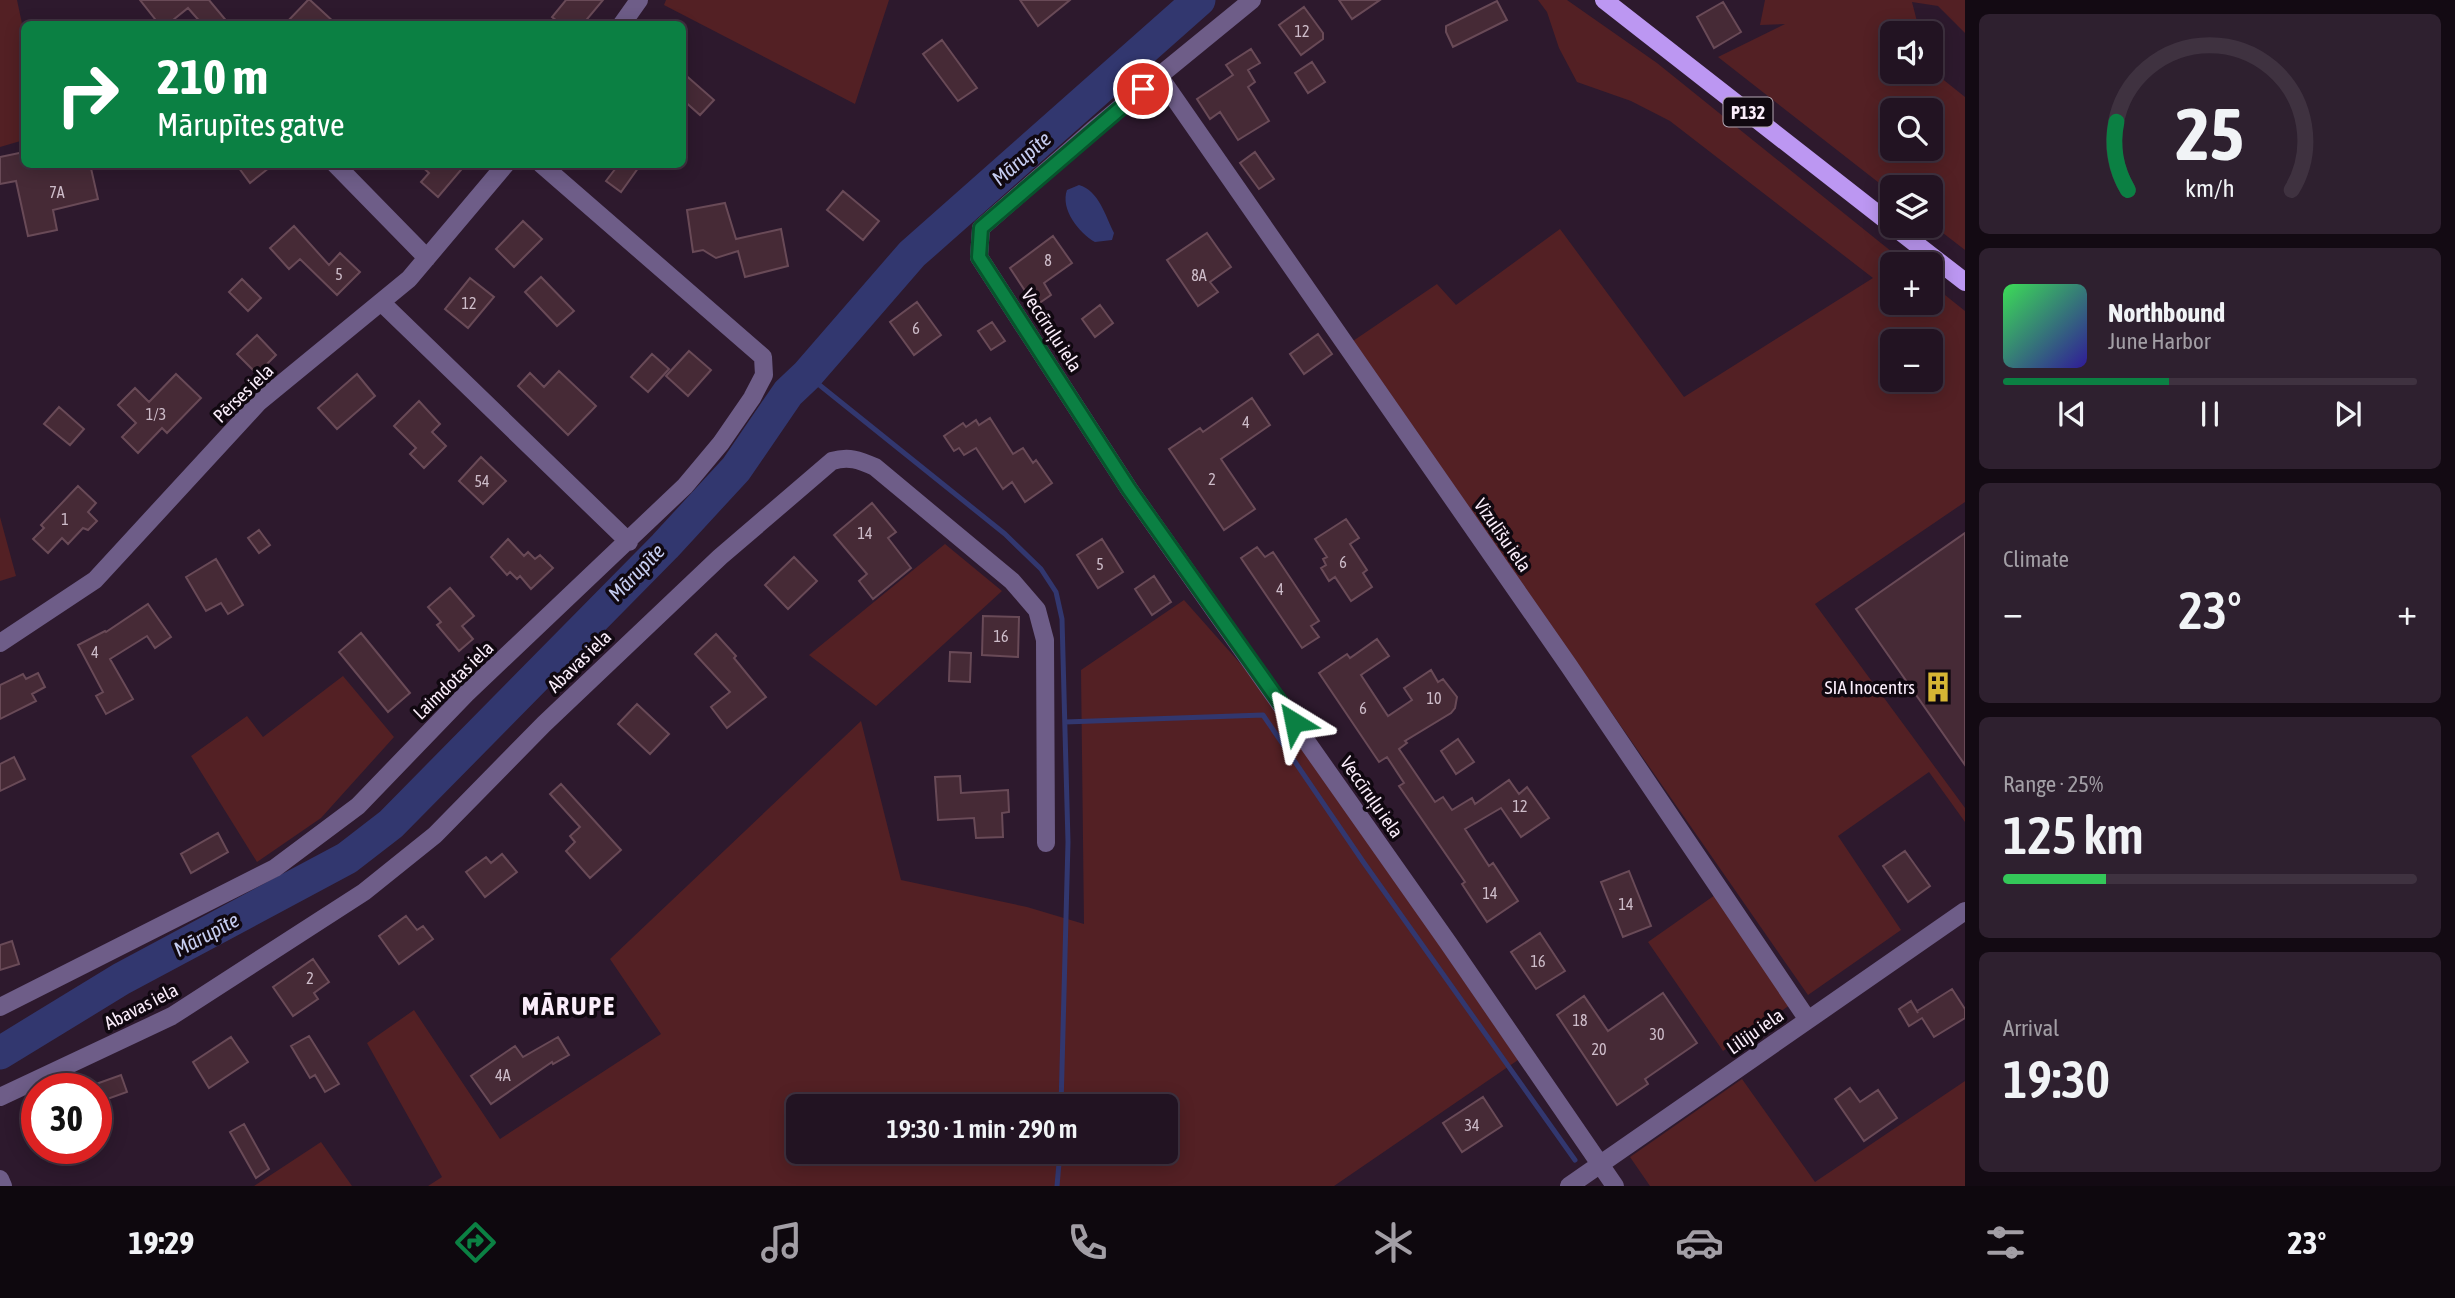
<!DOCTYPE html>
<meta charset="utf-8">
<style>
:root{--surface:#221322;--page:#2e202f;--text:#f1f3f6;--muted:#a29ea5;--line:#3f3240;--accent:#0b8043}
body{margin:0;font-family:"Asap Condensed",sans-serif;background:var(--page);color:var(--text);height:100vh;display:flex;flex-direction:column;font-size:26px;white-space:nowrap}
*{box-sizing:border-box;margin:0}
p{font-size:23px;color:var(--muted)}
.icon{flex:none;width:38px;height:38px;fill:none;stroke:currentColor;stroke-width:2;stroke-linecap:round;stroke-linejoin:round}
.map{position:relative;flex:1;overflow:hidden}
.side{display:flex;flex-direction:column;gap:14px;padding:14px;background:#130a13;width:490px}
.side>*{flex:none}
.guide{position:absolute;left:21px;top:21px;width:665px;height:147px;border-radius:10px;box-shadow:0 4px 18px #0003,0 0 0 2px var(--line);background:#0b8043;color:#fff;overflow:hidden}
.fabs{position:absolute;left:1880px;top:21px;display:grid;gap:14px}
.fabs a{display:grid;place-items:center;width:63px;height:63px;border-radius:10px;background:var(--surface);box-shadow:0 4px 18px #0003,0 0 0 2px var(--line);font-size:35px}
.speed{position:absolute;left:21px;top:1073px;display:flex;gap:14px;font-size:35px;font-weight:700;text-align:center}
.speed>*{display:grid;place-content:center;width:91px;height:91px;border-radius:50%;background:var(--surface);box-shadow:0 4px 18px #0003,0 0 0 2px var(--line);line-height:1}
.speed .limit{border:10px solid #d22;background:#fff;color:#111}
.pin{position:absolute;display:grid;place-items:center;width:60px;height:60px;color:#fff;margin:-30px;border:4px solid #fff;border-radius:50%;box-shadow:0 2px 7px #0007}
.me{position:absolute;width:77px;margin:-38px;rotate:325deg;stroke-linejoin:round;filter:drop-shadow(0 0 5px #0008)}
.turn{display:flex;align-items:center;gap:24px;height:147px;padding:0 21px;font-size:32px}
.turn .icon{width:91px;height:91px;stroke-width:2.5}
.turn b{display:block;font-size:49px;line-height:60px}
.big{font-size:52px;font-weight:600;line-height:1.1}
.side .widget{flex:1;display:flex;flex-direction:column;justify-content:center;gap:10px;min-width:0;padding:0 24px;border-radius:10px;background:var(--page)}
.side .dial{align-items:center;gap:0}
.dial svg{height:182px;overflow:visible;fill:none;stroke:var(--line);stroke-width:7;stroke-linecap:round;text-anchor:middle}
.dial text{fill:var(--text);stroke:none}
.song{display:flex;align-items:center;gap:21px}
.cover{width:84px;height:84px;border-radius:10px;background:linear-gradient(135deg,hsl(130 70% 55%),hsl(250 70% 35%))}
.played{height:7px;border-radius:4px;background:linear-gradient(90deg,var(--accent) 40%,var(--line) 40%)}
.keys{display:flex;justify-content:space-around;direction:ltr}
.heat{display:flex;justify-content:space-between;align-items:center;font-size:38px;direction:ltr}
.charge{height:10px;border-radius:5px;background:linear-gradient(90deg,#34c759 25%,var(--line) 0)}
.trip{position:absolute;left:786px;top:1094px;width:392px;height:70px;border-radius:10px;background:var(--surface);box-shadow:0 4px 18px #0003,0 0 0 2px var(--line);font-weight:600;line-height:70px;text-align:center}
.dock{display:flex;height:112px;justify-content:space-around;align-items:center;background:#0e080e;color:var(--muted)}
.dock .icon{width:49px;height:49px}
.dock .active{color:var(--accent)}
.dock b{font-size:32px;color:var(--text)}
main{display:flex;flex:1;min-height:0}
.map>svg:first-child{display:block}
</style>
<main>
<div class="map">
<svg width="1965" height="1186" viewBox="0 0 1965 1186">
<rect width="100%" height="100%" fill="#2d192d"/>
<!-- green -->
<path fill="#532024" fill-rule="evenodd" d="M0,0h17l7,33v107l-24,7z
M666,0h223l-34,104 -191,-99z
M1538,0h29l90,63 250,201h-15v39h38v-20l35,28v191l-150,102 150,204v14l-36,-50 -91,64 63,94 -93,65 -455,-654 84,-57 19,21 104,-76 124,168 189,-119 -203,-157 -39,-20 -54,-19 -18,-34 -12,-36zM1892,341h38v39h-38z
M1765,0h200v33l-27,-27 -26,-4 8,31h-28v39h38v-3l35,28v153l-35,-27v-36h-38v6l-174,-136 67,-33 -25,1zM1892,110h38v39h-38z
M0,517l16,59 -16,5z
M945,544l57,47 -126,115 -67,-51z
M1184,600l85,96 249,364 -184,126h-906l14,-9 -75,-134 47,-33 86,129 161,-105 -51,-75 251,-238 40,159 126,27 57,17 -3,-254zM798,1106h368v46h-368z
M343,676l51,61 -73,81 -64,44 -66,-106 56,-40 16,21z
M1715,895l75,110 -67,46 -75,-109z
M1742,1079l73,103 150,-101v105h-315l-20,-29z
M321,1142l31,44h-98z"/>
<!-- water -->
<path fill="#32376f" d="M1079,185c20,6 26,30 35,48l-2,7 -17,2c-16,-9 -35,-33 -28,-52z"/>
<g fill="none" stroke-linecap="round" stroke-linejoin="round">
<!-- stream -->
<path stroke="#32376f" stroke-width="5" d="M807,375l198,159 36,35 15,23 6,27 6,223 -7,264
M1065,722l198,-7 101,148 211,297
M1057,1186l3,-34"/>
<!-- river -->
<path stroke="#32376f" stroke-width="33" d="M0,1053l121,-74 226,-121 44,-34 274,-278 71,-77 52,-76 19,-18 105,-121 287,-254"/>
</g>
<!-- building -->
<path fill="#462a36" stroke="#694a57" stroke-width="2" d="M140,0h69l20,24h-27l-14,-16 -20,16h-9z
M308,0h2l26,24h-51z
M566,0h37l-20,24h-22l-9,-7z
M1020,0h50l-32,26z
M1339,0h41l-28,19z
M1497,1l10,19 -54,27 -7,-15v-6z
M1723,2l18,30 -27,16 -17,-31z
M1304,7l19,26v6l-22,16 -22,-30z
M942,40l35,48 -19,13 -35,-47z
M1251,49l9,14 -12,7 7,12 -7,5 21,34 -31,19 -18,-28 -10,7 -13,-20 36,-24 -7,-10z
M1312,62l13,20 -17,11 -13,-20z
M682,72l32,28 -14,15 -18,-16z
M24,152v12h66l8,35 -45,11 4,20 -29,6 -12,-55 -16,3v-27z
M1255,152l19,27 -15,10 -19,-26z
M236,164h38l-24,19z
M419,164h47l-28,33 -17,-15 8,-9z
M619,164h22l-20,28 -15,-11z
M843,191l36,30 -16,19 -36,-30z
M725,203l11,36 45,-10 7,37 -43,11 -7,-26 -22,7 -13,-8 -10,2 -6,-42z
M523,221l19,18 -28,28 -18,-18z
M294,226l35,39 11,-12 20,19 -23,23 -37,-36 -11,10 -19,-21z
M1207,233l24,34 -21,15 8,10 -20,14 -31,-46z
M1053,236l19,27 -28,20 7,12 -16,11 -25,-38z
M541,277l33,34 -17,15 -32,-34z
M470,278l24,19 -26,31 -23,-19z
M242,279l19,19 -13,13 -19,-19z
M917,302l24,33 -27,20 -24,-33z
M1100,305l13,18 -18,14 -13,-18z
M992,322l13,19 -14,9 -13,-19z
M1318,334l14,20 -28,20 -14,-20z
M257,335l19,20 -19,19 -20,-20z
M689,351l22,19 -23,26 -22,-20z
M652,354l17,15 -21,23 -17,-15z
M559,371l37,35 -28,29 -50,-49 12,-13 14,14z
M176,374l25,24 -34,35 -5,-5 -24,25 -16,-16 14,-14 -18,-18 17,-17 14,14z
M357,374l18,22 -38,33 -19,-21z
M1252,398l18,27 -49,34 34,50 -31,21 -55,-81 31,-21 3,4z
M419,401l21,23 -8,8 14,14 -22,22 -14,-14 6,-6 -22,-22z
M59,407l25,22 -14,16 -26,-21z
M990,418l23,36 10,-6 10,15 3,-3 16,23 -27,19 -13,-20 -9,7 -27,-41 -12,7 -5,-7 -5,3 -10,-15 19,-13 3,4 10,-7 3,5z
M481,457l25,24 -23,23 -24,-23z
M78,486l18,17 -8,9 9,9 -9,9 -5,-2 -15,16 -6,-6 -14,15 -15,-14 11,-11 -3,-3z
M872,503l24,29 -8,6 23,30 -38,31 -14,-18 8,-7 -33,-39z
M1346,519l13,19 -9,6 17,26 -4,3 9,14 -21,14 -16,-24 -6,4 -8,-13 5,-3 -3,-6 4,-2 -12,-18z
M259,530l11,15 -11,8 -11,-15z
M1965,533v232l-109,-156z
M508,539l16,17 4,-4 7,7 5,-4 13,13 -22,21 -11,-13 -3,3 -7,-7 -3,3 -16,-18z
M1102,539l21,33 -25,16 -21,-33z
M1257,547l8,10 8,-5 46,69 -8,5 8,11 -17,11 -61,-90z
M794,557l23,24 -29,28 -23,-24z
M216,559l27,46 -15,9 -7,-11 -15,8 -20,-34z
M1154,576l17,26 -19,13 -17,-26z
M450,588l24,28 -12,10 11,13 -14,12 -22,-26 4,-3 -13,-15z
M148,604l23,33 -16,11 -8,-12 -37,23 23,40 -27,15 -10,-18 7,-4 -25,-47 27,-14 1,1z
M983,616l36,1 -1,40 -36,-2z
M361,633l49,60 -22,19 -49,-60z
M716,634l20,22 -2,2 32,39 -39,31 -16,-21 19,-15 -35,-38z
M1377,639l12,17 -28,19 27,41 24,-16 -8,-12 27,-18 7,12 5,-3 14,18 -2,11 -4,5 -46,28 2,2 -8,6 36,53 8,-5 9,13 20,-12 3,6 34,-24 10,14 8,-7 22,31 -28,19 -20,-29 -36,21 24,37 4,-3 25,38 -31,21 -25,-38 3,-2 -66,-96 5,-3 -17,-26 -8,5 -60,-89 28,-19 3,4z
M950,652l21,1 -1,29 -21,-1z
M38,673l7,14 -13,7 4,7 -36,18v-34l23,-11 3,5z
M637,704l32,30 -19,20 -32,-30z
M1458,739l16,23 -18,12 -15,-23z
M14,757l11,22 -25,12v-27z
M960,776l1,17 47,-3 1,22 -7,1 1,24 -27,1 -2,-20 -36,2 -3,-43z
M561,784l60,66 -31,28 -24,-27 9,-9 -5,-6 10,-9 -30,-33z
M218,833l10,19 -37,21 -10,-19z
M1905,851l25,35 -22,16 -25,-36z
M502,854l15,18 -32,25 -19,-25 20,-15 5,6z
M1629,871l22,55 -28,11 -22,-55z
M406,916l11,14 6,-4 10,13 -34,25 -20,-28z
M1540,933l25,38 -29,18 -25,-37z
M12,941l7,23 -19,6v-25z
M313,959l16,23 -15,11 4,6 -25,17 -20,-29z
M1952,989l13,20v9l-31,19 -12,-19 -13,8 -10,-17 12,-8 7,12 -1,-2z
M1663,993l34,50 -52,36 3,5 -31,21 -60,-90 27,-19 24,35z
M309,1036l30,48 -14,8 -10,-17 -5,3 -19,-32z
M231,1037l17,25 -39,26 -16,-26z
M558,1037l11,18 -16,9 -1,-2 -61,42 -20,-28 44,-30 8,11z
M121,1075l6,17 -31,11v-19z
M1850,1088l10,14 18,-12 19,28 -33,23 -29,-42z
M1483,1097l19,29 -40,26 -19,-29z
M244,1124l25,45 -13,9 -26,-46z"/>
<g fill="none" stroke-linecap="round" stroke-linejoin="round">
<!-- minor -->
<path stroke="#6e5d88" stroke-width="18" d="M1252,0l-159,130 -112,98 -2,29 150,232 320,455 166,242
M622,24l17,-24
M1159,76l410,590 239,354
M335,164l92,94
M381,302l248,240
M0,643l95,-63 164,-178 150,-123 97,-115
M0,1007l275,-139 83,-62 108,-112 219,-208 36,-43 31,-45 12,-23 -1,-18 -222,-193
M0,1097l172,-81 192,-124 71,-57 109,-111 176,-167 112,-96c17,-5 27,-1 43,6l137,114 25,29 8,30 1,203
M0,1179l3,7
M1569,1186l396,-275"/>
<!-- primary -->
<path stroke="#bc97f2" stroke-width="18" d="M1604,0l288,225
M1893,226l72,56"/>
</g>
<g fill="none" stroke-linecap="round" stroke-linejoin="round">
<!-- route casing -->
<g stroke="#07532c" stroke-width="18">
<path id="route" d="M1143,89l-162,139 -2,29 150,232 165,233"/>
</g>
<!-- route -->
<use href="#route" stroke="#0b8043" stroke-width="12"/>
</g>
<!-- icons -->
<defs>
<g id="building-bare" transform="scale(2.415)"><path d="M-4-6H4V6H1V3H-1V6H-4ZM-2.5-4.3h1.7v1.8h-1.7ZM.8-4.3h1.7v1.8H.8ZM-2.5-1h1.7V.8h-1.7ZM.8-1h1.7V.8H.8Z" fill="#d6b534" stroke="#100810" stroke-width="2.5" paint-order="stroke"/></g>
</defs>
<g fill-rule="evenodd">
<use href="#building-bare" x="1938" y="687"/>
</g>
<g text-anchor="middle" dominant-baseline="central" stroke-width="7" stroke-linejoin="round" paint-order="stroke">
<!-- number labels -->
<g font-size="16" fill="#cdbcc9">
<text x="1302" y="31">12</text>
<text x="57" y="192">7A</text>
<text x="1048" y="260">8</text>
<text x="339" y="274">5</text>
<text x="1199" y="275">8A</text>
<text x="469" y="303">12</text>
<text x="916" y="328">6</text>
<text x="156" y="414">1/3</text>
<text x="1246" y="422">4</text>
<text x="1212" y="479">2</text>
<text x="482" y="481">54</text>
<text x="65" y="519">1</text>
<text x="865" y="533">14</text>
<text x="1343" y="562">6</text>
<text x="1100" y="564">5</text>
<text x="1280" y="589">4</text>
<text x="1001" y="636">16</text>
<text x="95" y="652">4</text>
<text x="1434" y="698">10</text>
<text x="1363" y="708">6</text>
<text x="1520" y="806">12</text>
<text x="1490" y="893">14</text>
<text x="1626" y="904">14</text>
<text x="1538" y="961">16</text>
<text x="310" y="978">2</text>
<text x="1580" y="1020">18</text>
<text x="1657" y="1034">30</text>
<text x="1599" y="1049">20</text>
<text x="503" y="1075">4A</text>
<text x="1472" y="1125">34</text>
</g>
<!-- shield labels -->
<rect fill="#100810" stroke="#b4a8b4" stroke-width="2" x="1723.5" y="97.5" width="49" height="29" rx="5"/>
<g font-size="18" font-weight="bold" fill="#faedfa">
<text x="1748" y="112">P132</text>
</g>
<!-- street labels -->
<g font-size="19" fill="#faedfa" stroke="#100810">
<text transform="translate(1052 330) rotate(57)">Veccīruļu iela</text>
<text transform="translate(243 393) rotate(-44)">Pērses iela</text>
<text transform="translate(1503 535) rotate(55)">Vizulīšu iela</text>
<text transform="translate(579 661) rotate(-44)">Abavas iela</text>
<text transform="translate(453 680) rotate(-44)">Laimdotas iela</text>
<text transform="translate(1372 797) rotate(55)">Veccīruļu iela</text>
<text transform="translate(141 1006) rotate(-27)">Abavas iela</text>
<text transform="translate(1755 1031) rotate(-35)">Liliju iela</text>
</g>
<!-- poi labels -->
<g font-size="19" fill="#faedfa" stroke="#100810" text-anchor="end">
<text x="1915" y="687">SIA Inocentrs</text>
</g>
<!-- water labels -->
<g font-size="21" font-style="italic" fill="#c6cdf1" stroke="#100810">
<text transform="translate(1021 158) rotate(-41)">Mārupīte</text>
<text transform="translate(636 572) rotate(-46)">Mārupīte</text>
<text transform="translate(206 934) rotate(-28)">Mārupīte</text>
</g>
<!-- district labels -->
<g font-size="26" font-weight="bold" letter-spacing="2" fill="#faedfa" stroke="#100810">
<text x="569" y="1006">MĀRUPE</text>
</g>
</g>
</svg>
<div class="fabs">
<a><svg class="icon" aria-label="sound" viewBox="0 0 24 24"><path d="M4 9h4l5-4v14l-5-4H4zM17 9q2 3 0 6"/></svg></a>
<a><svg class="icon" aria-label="search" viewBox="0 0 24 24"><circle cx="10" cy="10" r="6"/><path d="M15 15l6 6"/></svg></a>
<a><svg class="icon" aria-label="layers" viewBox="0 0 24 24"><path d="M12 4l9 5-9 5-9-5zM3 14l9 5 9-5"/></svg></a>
<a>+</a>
<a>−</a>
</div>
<div class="speed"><div class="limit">30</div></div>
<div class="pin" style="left:1143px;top:89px;background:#d93025"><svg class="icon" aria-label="arrive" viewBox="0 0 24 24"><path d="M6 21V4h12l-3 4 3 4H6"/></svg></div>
<svg class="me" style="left:1294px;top:722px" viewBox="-20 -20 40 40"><path d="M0-17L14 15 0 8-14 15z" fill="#0b8043" stroke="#fff" stroke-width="4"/></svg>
<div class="trip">19:30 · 1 min · 290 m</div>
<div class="guide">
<div class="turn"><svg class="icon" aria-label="right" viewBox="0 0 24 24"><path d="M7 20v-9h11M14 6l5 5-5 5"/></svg><div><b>210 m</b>Mārupītes gatve</div></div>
</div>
</div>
<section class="side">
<div class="widget dial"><svg viewBox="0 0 100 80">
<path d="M14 69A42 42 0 1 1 86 69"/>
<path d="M14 69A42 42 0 0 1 9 39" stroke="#0b8043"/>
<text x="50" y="56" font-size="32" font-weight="700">25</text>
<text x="50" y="72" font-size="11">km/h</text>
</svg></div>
<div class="widget">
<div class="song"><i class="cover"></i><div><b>Northbound</b><p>June Harbor</p></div></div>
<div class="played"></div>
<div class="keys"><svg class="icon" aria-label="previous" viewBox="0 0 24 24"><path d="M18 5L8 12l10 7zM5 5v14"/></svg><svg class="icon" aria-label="pause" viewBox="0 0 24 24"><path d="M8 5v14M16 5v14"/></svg><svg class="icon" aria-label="next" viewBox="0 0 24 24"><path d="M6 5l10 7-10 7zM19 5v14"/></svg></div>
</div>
<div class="widget"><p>Climate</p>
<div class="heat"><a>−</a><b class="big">23°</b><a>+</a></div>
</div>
<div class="widget"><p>Range · 25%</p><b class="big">125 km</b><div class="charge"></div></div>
<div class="widget"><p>Arrival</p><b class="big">19:30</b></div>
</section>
</main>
<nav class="dock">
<b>19:29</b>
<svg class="icon active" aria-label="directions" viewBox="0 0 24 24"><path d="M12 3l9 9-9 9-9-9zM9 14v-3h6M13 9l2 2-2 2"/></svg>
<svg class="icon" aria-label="music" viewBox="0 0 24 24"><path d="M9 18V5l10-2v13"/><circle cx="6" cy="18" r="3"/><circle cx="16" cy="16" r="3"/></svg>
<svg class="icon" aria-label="phone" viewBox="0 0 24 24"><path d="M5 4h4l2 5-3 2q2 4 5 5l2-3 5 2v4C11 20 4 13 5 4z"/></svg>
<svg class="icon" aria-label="climate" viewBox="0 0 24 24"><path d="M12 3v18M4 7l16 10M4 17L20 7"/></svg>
<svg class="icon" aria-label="car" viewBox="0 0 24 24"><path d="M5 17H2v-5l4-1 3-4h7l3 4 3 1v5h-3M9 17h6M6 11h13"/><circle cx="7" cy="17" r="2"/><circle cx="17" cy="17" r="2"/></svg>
<svg class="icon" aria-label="filters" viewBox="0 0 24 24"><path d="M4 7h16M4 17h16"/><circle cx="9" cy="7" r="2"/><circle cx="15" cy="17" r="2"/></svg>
<b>23°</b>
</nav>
